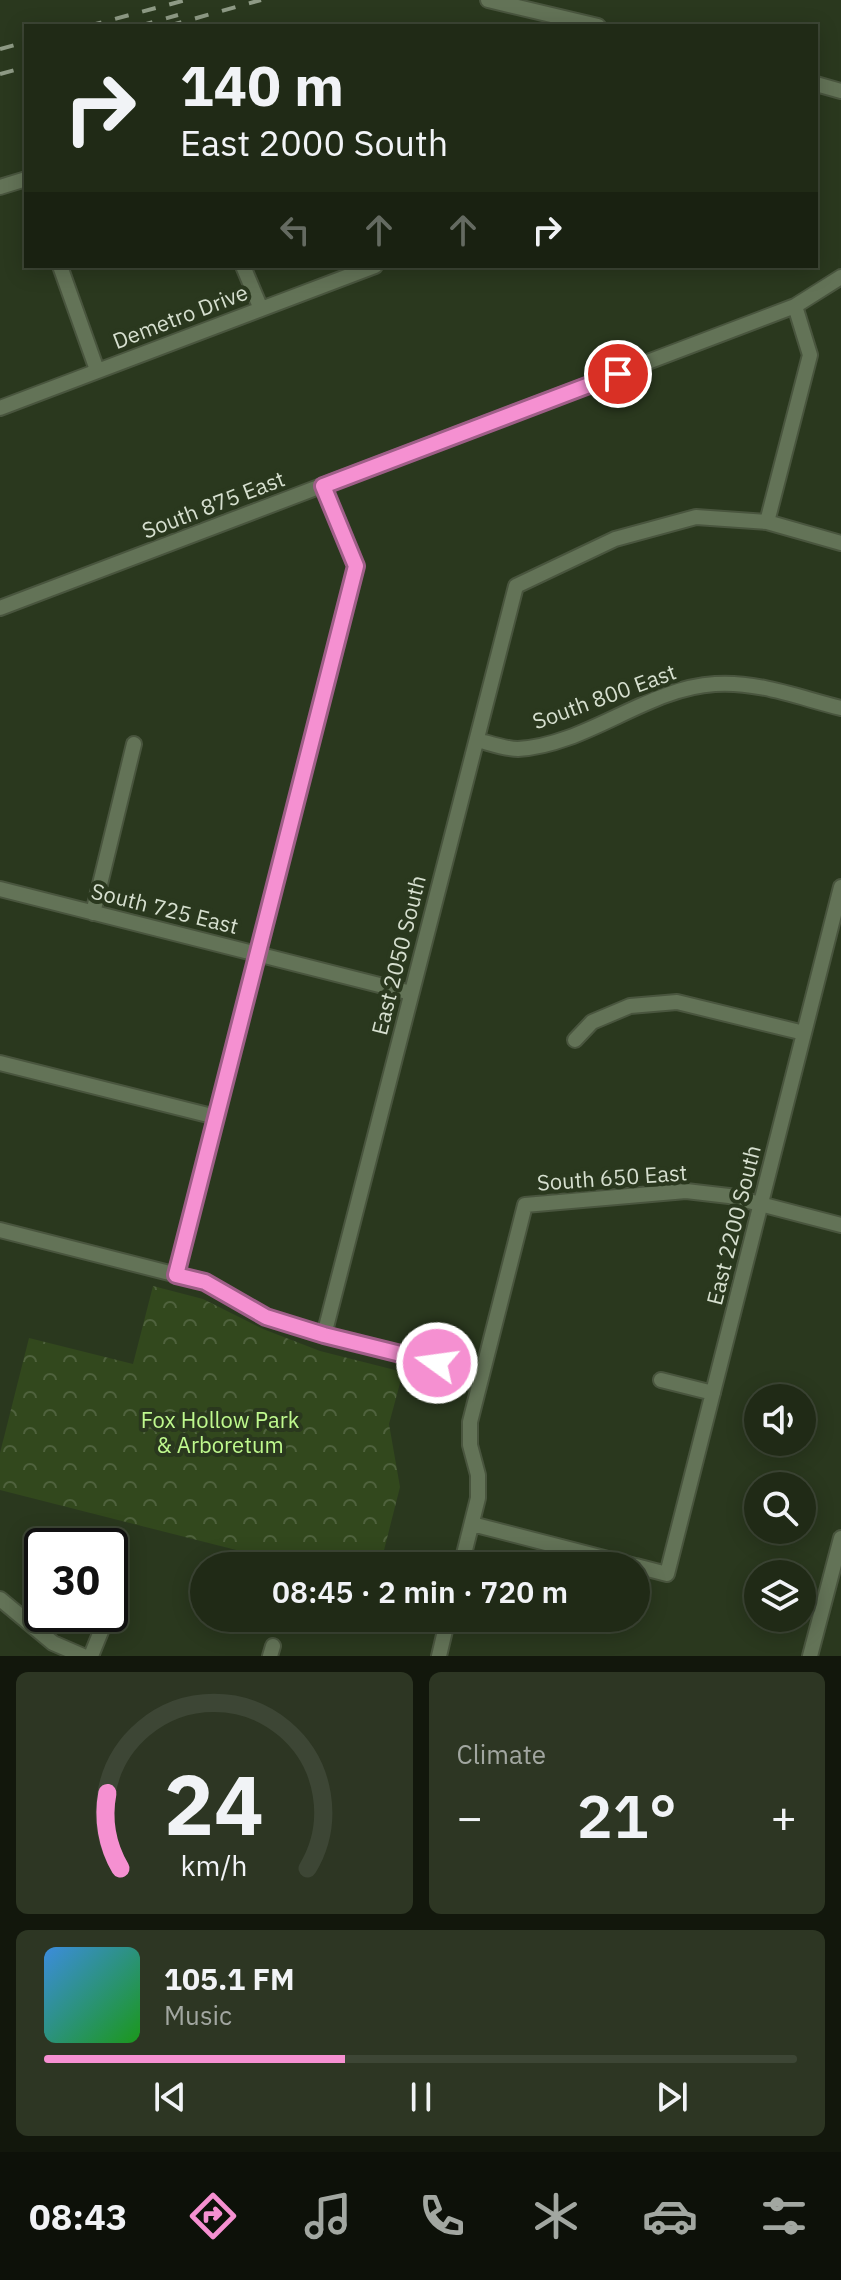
<!DOCTYPE html>
<meta charset="utf-8">
<style>
:root{--surface:#202a16;--page:#2d3623;--text:#f1f3f6;--muted:#a2a7a1;--line:#3d4635;--accent:#f590d1}
body{margin:0;font-family:"IBM Plex Sans",sans-serif;background:var(--page);color:var(--text);height:100vh;display:flex;flex-direction:column;font-size:30px;white-space:nowrap}
*{box-sizing:border-box;margin:0}
p{font-size:26px;color:var(--muted)}
.icon{flex:none;width:44px;height:44px;fill:none;stroke:currentColor;stroke-width:2;stroke-linecap:round;stroke-linejoin:round}
.map{position:relative;height:1656px;overflow:hidden}
.panel{display:flex;flex-direction:column;gap:16px;padding:16px;background:#12170c;flex:1}
.panel>*{flex:none}
.guide{position:absolute;left:24px;top:24px;width:794px;height:244px;border-radius:0px;box-shadow:0 4px 20px #0003,0 0 0 2px var(--line);background:#202a16;color:var(--text);overflow:hidden}
.fabs{position:absolute;left:744px;top:1384px;display:grid;gap:16px}
.fabs a{display:grid;place-items:center;width:72px;height:72px;border-radius:50%;background:var(--surface);box-shadow:0 4px 20px #0003,0 0 0 2px var(--line);font-size:40px}
.speed{position:absolute;left:24px;top:1528px;display:flex;gap:16px;font-size:40px;font-weight:700;text-align:center}
.speed>*{display:grid;place-content:center;width:104px;height:104px;border-radius:50%;background:var(--surface);box-shadow:0 4px 20px #0003,0 0 0 2px var(--line);line-height:1}
.speed .limit{border:4px solid #111;border-radius:12px;background:#fff;color:#111}
.pin{position:absolute;display:grid;place-items:center;width:68px;height:68px;color:#fff;margin:-34px;border:4px solid #fff;border-radius:50%;box-shadow:0 2px 8px #0007}
.me{position:absolute;width:88px;margin:-44px;rotate:284deg;stroke-linejoin:round;filter:drop-shadow(0 0 6px #0008)}
.turn{display:flex;align-items:center;gap:28px;height:168px;padding:0 24px;font-size:36px}
.turn .icon{width:104px;height:104px;stroke-width:2.5}
.turn b{display:block;font-size:56px;line-height:68px}
.lanes{display:flex;align-items:center;height:76px;padding:0 24px;background:#0003;justify-content:center;gap:40px;direction:ltr}
.lanes .off{opacity:.35}
.big{font-size:60px;font-weight:600;line-height:1.1}
.panel .widget{flex:1;display:flex;flex-direction:column;justify-content:center;gap:12px;min-width:0;padding:0 28px;border-radius:12px;background:var(--page)}
.panel .dial{align-items:center;gap:0}
.dial svg{height:208px;overflow:visible;fill:none;stroke:var(--line);stroke-width:7;stroke-linecap:round;text-anchor:middle}
.dial text{fill:var(--text);stroke:none}
.song{display:flex;align-items:center;gap:24px}
.cover{width:96px;height:96px;border-radius:12px;background:linear-gradient(135deg,hsl(210 70% 55%),hsl(120 70% 35%))}
.played{height:8px;border-radius:4px;background:linear-gradient(90deg,var(--accent) 40%,var(--line) 40%)}
.keys{display:flex;justify-content:space-around;direction:ltr}
.heat{display:flex;justify-content:space-between;align-items:center;font-size:44px;direction:ltr}
.panel .tiles{flex:1;display:grid;gap:16px;grid-template-columns:1fr 1fr}
.widget:last-child{grid-column:span 2}
.trip{position:absolute;left:190px;top:1552px;width:460px;height:80px;border-radius:40px;background:var(--surface);box-shadow:0 4px 20px #0003,0 0 0 2px var(--line);font-weight:600;line-height:80px;text-align:center}
.tabs{display:flex;height:128px;justify-content:space-around;align-items:center;background:#0d1109;color:var(--muted)}
.tabs .icon{width:56px;height:56px}
.tabs .active{color:var(--accent)}
.tabs b{font-size:36px;color:var(--text)}
.map>svg:first-child{display:block}
</style>
<div class="map">
<svg width="841" height="1656" viewBox="0 0 841 1656">
<defs>
<pattern id="forest-crowns" width="20" height="18" patternUnits="userSpaceOnUse" patternTransform="scale(2)"><rect width="20" height="18" fill="#32481d"/><path d="M2 6a3 3 0 1 1 6 0M12 15a3 3 0 1 1 6 0" fill="none" stroke="#4f623d"/></pattern>
</defs>
<rect width="100%" height="100%" fill="#2a381e"/>
<!-- forest -->
<path fill="url(#forest-crowns)" d="M153,1286l50,13 60,30 57,22 83,21 -14,52 11,63 -20,79h-81l-299,-76v-37l29,-115 104,26z"/>
<g fill="none" stroke-linecap="round" stroke-linejoin="round">
<!-- minor casing -->
<g stroke="#49553e" stroke-width="18">
<path id="minor" d="M488,0l110,26
M816,84l25,7
M0,187l26,-8
M60,266l37,104
M243,266l18,43
M0,408l375,-142
M767,522l43,-167 -15,-49
M0,608l795,-302 46,-29
M477,740c12,3 28,9 41,9 69,-4 129,-61 197,-65 43,-3 85,14 126,24
M0,889l411,104
M93,913l41,-169
M575,1040l17,-18 38,-16 47,-4 127,31
M0,1063l216,54
M0,1230l205,52 61,35 58,18 158,39
M176,1275l180,-709 -33,-80
M324,1335l192,-749 99,-47 81,-22 71,5 74,21
M661,1380l52,13
M472,1524l163,42
M461,1566l17,-68v-23l-8,-30v-23l55,-217 161,-14 43,5 112,29
M636,1566l31,8 174,-687
M0,1599l53,44 30,13
M91,1656l17,-42
M270,1656l3,-10
M439,1656l9,-38
M810,1656l31,-118"/>
</g>
<!-- minor -->
<use href="#minor" stroke="#637357" stroke-width="14"/>
<!-- rail -->
<path stroke="#8e9a85" stroke-width="4" stroke-dasharray="14 14" stroke-linecap="butt" d="M88,26l98,-26
M139,26l39,-11
M168,26l93,-26
M0,49l26,-7
M0,74l26,-7"/>
</g>
<g fill="none" stroke-linecap="round" stroke-linejoin="round">
<!-- route casing -->
<g stroke="#9f5e88" stroke-width="20">
<path id="route" d="M437,1363l-113,-28 -58,-18 -61,-35 -29,-7 180,-709 -33,-80 295,-112"/>
</g>
<!-- route -->
<use href="#route" stroke="#f590d1" stroke-width="14"/>
</g>
<g text-anchor="middle" dominant-baseline="central" stroke-width="8" stroke-linejoin="round" paint-order="stroke">
<!-- street labels -->
<g font-size="22" fill="#d6dfcf" stroke="#2a381e">
<text transform="translate(180 316) rotate(-21)">Demetro Drive</text>
<text transform="translate(213 504) rotate(-21)">South 875 East</text>
<text transform="translate(604 696) rotate(-20)">South 800 East</text>
<text transform="translate(165 908) rotate(14)">South 725 East</text>
<text transform="translate(398 955) rotate(-76)">East 2050 South</text>
<text transform="translate(612 1177) rotate(-4)">South 650 East</text>
<text transform="translate(733 1225) rotate(-76)">East 2200 South</text>
</g>
<!-- park labels -->
<g font-size="22" fill="#bff98e" stroke="#2a381e">
<text x="220" y="1419">Fox Hollow Park<tspan x="220" dy="25">&amp; Arboretum</tspan></text>
</g>
</g>
</svg>
<div class="fabs">
<a><svg class="icon" aria-label="sound" viewBox="0 0 24 24"><path d="M4 9h4l5-4v14l-5-4H4zM17 9q2 3 0 6"/></svg></a>
<a><svg class="icon" aria-label="search" viewBox="0 0 24 24"><circle cx="10" cy="10" r="6"/><path d="M15 15l6 6"/></svg></a>
<a><svg class="icon" aria-label="layers" viewBox="0 0 24 24"><path d="M12 4l9 5-9 5-9-5zM3 14l9 5 9-5"/></svg></a>
</div>
<div class="speed"><div class="limit">30</div></div>
<div class="pin" style="left:618px;top:374px;background:#d93025"><svg class="icon" aria-label="arrive" viewBox="0 0 24 24"><path d="M6 21V4h12l-3 4 3 4H6"/></svg></div>
<svg class="me" style="left:437px;top:1363px" viewBox="-20 -20 40 40"><circle r="17" fill="#f590d1" stroke="#fff" stroke-width="3"/><path d="M0-11L8 9 0 5-8 9z" fill="#fff"/></svg>
<div class="trip">08:45 · 2 min · 720 m</div>
<div class="guide">
<div class="turn"><svg class="icon" aria-label="right" viewBox="0 0 24 24"><path d="M7 20v-9h11M14 6l5 5-5 5"/></svg><div><b>140 m</b>East 2000 South</div></div>
<div class="lanes"><svg class="icon off" aria-label="left" viewBox="0 0 24 24"><path d="M17 20v-9H6M10 6l-5 5 5 5"/></svg><svg class="icon off" aria-label="ahead" viewBox="0 0 24 24"><path d="M12 20V5M6 11l6-6 6 6"/></svg><svg class="icon off" aria-label="ahead" viewBox="0 0 24 24"><path d="M12 20V5M6 11l6-6 6 6"/></svg><svg class="icon" aria-label="right" viewBox="0 0 24 24"><path d="M7 20v-9h11M14 6l5 5-5 5"/></svg></div>
</div>
</div>
<section class="panel">
<div class="tiles">
<div class="widget dial"><svg viewBox="0 0 100 80">
<path d="M14 69A42 42 0 1 1 86 69"/>
<path d="M14 69A42 42 0 0 1 9 40" stroke="#f590d1"/>
<text x="50" y="56" font-size="32" font-weight="700">24</text>
<text x="50" y="72" font-size="11">km/h</text>
</svg></div>
<div class="widget"><p>Climate</p>
<div class="heat"><a>−</a><b class="big">21°</b><a>+</a></div>
</div>
<div class="widget">
<div class="song"><i class="cover"></i><div><b>105.1 FM</b><p>Music</p></div></div>
<div class="played"></div>
<div class="keys"><svg class="icon" aria-label="previous" viewBox="0 0 24 24"><path d="M18 5L8 12l10 7zM5 5v14"/></svg><svg class="icon" aria-label="pause" viewBox="0 0 24 24"><path d="M8 5v14M16 5v14"/></svg><svg class="icon" aria-label="next" viewBox="0 0 24 24"><path d="M6 5l10 7-10 7zM19 5v14"/></svg></div>
</div>
</div>
</section>
<nav class="tabs">
<b>08:43</b>
<svg class="icon active" aria-label="directions" viewBox="0 0 24 24"><path d="M12 3l9 9-9 9-9-9zM9 14v-3h6M13 9l2 2-2 2"/></svg>
<svg class="icon" aria-label="music" viewBox="0 0 24 24"><path d="M9 18V5l10-2v13"/><circle cx="6" cy="18" r="3"/><circle cx="16" cy="16" r="3"/></svg>
<svg class="icon" aria-label="phone" viewBox="0 0 24 24"><path d="M5 4h4l2 5-3 2q2 4 5 5l2-3 5 2v4C11 20 4 13 5 4z"/></svg>
<svg class="icon" aria-label="climate" viewBox="0 0 24 24"><path d="M12 3v18M4 7l16 10M4 17L20 7"/></svg>
<svg class="icon" aria-label="car" viewBox="0 0 24 24"><path d="M5 17H2v-5l4-1 3-4h7l3 4 3 1v5h-3M9 17h6M6 11h13"/><circle cx="7" cy="17" r="2"/><circle cx="17" cy="17" r="2"/></svg>
<svg class="icon" aria-label="filters" viewBox="0 0 24 24"><path d="M4 7h16M4 17h16"/><circle cx="9" cy="7" r="2"/><circle cx="15" cy="17" r="2"/></svg>
</nav>
